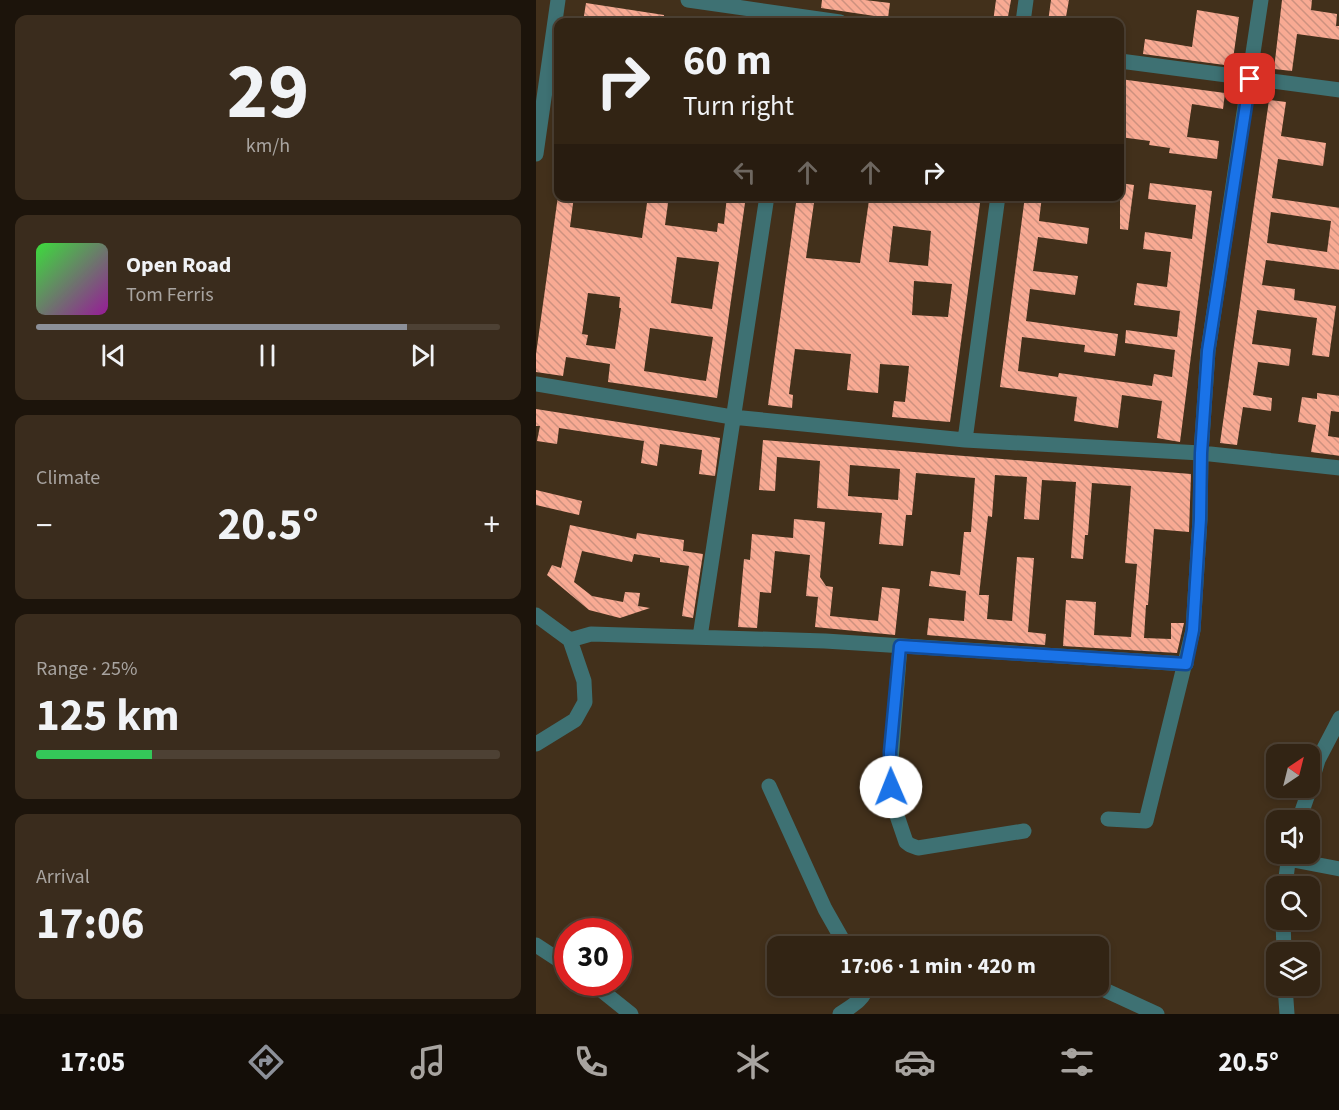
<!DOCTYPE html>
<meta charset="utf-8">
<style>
:root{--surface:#322414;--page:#3a2c1d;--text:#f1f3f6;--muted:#a8a4a0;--line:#4d4134;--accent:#8c9099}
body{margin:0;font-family:"Source Sans 3",sans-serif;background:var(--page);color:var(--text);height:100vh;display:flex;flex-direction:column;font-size:22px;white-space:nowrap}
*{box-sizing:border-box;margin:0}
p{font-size:20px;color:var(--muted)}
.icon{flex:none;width:33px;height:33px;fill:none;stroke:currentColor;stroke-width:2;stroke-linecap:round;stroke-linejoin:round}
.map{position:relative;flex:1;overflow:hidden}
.side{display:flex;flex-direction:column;gap:15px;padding:15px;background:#1c140b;width:536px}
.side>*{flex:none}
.top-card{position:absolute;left:18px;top:18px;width:570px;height:183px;border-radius:12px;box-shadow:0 3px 9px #0003,0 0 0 2px var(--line);background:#322414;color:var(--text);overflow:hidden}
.needle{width:39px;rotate:35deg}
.buttons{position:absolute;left:730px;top:744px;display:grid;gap:12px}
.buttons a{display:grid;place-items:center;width:54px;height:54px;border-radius:12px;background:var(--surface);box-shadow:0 3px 9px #0003,0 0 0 2px var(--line);font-size:30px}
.speed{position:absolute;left:18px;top:918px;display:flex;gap:12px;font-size:30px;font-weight:700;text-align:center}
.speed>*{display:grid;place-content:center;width:78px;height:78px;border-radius:50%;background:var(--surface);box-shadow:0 3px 9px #0003,0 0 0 2px var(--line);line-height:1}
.speed .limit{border:9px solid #d22;background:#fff;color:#111}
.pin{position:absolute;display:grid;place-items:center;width:51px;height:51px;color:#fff;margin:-26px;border-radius:12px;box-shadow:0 3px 9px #0006}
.me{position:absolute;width:66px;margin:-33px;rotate:359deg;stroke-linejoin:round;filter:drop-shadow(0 0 4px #0008)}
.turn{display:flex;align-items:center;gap:21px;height:126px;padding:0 30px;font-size:27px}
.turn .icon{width:78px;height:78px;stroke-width:2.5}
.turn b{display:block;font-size:42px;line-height:51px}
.lanes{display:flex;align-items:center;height:57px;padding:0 30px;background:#0003;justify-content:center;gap:30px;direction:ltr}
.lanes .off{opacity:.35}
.big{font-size:45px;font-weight:700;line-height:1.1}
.side .widget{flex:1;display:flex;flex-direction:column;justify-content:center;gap:9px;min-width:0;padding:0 21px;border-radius:12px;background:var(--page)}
.side .dial{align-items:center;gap:0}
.dial b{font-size:78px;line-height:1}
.song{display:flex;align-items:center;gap:18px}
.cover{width:72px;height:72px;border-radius:9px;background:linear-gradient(135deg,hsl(120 70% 55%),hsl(300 70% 35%))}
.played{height:6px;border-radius:3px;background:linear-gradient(90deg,var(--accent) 80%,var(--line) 80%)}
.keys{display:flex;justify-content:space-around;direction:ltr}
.heat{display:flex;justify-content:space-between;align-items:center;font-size:33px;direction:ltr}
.charge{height:9px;border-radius:4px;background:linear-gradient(90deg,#34c759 25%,var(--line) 0)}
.trip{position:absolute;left:231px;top:936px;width:342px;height:60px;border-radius:12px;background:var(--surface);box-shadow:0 3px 9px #0003,0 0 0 2px var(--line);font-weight:700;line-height:60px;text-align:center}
.tab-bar{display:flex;height:96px;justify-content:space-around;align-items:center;background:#140e08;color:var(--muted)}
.tab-bar .icon{width:42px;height:42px}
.tab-bar .current{color:var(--accent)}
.tab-bar b{font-size:27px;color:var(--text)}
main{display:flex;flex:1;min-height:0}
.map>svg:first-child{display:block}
</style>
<main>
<section class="side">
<div class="widget dial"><b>29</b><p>km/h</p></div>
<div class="widget">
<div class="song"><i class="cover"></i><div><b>Open Road</b><p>Tom Ferris</p></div></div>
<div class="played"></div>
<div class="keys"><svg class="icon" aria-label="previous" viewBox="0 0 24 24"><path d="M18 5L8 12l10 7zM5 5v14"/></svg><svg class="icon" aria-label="pause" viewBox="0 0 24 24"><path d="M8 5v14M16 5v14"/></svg><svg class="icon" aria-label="next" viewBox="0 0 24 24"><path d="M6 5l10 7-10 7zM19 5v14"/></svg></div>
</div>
<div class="widget"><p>Climate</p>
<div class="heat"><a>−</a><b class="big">20.5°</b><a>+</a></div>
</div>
<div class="widget"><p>Range · 25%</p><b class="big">125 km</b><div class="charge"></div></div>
<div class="widget"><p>Arrival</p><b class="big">17:06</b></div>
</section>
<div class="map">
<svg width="804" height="1014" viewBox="0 0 804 1014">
<defs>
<pattern id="building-back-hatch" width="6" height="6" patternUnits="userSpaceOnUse" patternTransform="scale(1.5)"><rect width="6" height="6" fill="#f8aa93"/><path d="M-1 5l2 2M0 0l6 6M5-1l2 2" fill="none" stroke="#cd917f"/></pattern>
</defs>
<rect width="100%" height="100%" fill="#42301b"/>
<!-- building -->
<path fill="url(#building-back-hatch)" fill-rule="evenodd" d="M286,0h43l25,3 -2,15 -67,-10z
M460,0h15l-4,22h-14z
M515,0h18l-4,22h-17z
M746,0h30l-1,10 26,4 -1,12h4v14l-43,-6 -5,37 -18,-2z
M50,3l78,12v7h-81z
M661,10l42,7 -7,49 -89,-12 2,-15 47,8z
M584,79l105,14 -2,16 -31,-5 -5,33 32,4 -2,18 -48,-6 1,-5 -21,-3 1,-4 -30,-4z
M733,100l17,2 -5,34 45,7 -3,23 -45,-7 -6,39 68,10v62l-74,-10 -4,25 33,4 -1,11 42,6 -7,51 -17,-2 5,-37 -60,-8 -5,34 39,5 -2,17 -31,-4 -5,33 19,3 -1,13 -28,-4 -6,38 -17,-2zM735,212l60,9 -4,31 -60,-9z
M584,183l14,2 -6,45 -8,-1z
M614,183l62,8 -32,251 -23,-4 5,-37 -40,-6 -4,33 -44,-7 3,-24 -77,-10 25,-191h17l-3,25 50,7 -2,16 -49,-7 -5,34 45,5 -3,19 -45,-6 -4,32 92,13 -3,22 -31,-4 1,-7 -63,-8 -4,34 40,6 1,-4 93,13 2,-12 18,3 3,-27 -50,-7 1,-13 51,7 3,-26 -46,-6 3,-22 30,4 4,-35 -28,-3 2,-17 47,7 4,-34 -48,-6z
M22,196h16l-4,31 72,11 6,-42h21l-4,29 52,7 1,-9 6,1 3,-28h19l-29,202 -109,-16 2,-18 -44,-7 -3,19 -27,-4v-18zM141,257l42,5 -7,47 -41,-6zM52,293l32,4 -1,11h2l-6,41 -29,-4 2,-10 -6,-1zM114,328l63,9 -7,44 -62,-10z
M261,196h18l-9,62 54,5 9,-63h5v-4h107l-31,226 -58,-5 2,-16 11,1 4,-36 -29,-2 -2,29 -31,-3 4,-36 -56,-5 -6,45 4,1 -1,13 -24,-3zM357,226l38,5 -3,35 -39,-4zM378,281l38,3 -4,33 -36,-2z
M781,393l23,3v16l-9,-1 -3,25 12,2v18l-29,-4 5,-27 -18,-3 4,-25 15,2z
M0,409l184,29 -5,38 -16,-2 3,-24 -42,-6 -3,22 -16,-3 3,-22 -85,-13 -2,16 -20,-3 3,-15h-4z
M227,440l428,34 -2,58 -35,-3 -6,76h-2l-2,33 27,1v-16h13l-7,30 -114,-7 3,-46 30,2 -2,33 37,2 6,-73 -12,-1 6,-77 -39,-3 -4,52h-3l-2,24 -12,-1 5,-76 -34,-2 -3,40 -15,-1 3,-42 -32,-2 -3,42 -4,-1 -9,79h10l-2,24 25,2 5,-64 17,1 -6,74 18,2 -1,11 -118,-10 2,-17 35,3 2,-30 -37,-5 2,-15 29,4 4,-43h7l4,-54 -59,-5 -4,42h-6l-3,31 -24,-2 3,-31 -65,-5 3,-47 -43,-4 -2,34 -16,-1zM314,465l50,4 -2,31 -50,-4z
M0,490l46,11 -3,14 -43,-10z
M258,519l31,3 -5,55 6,9 7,1 -3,29 48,5 4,-34 18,2 -5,46 -80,-8 3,-30 -12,-1 4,-41 -35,-4 -4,42 -11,-1 -3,36 -19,-1 6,-68 6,1 2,-26 41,4z
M34,525l66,14 1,-6 47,7 -1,11 20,3 -10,64 -11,-2 7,-50 -29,-4v-4l-26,-4 -2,8 -50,-11 -8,31 18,14 31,6 2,-10 15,1 -2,13 12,2 -30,10 -31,-8 -42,-35 5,-10 9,3z"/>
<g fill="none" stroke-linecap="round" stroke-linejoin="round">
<!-- minor -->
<path stroke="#3e7173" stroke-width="15" d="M152,0l152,22
M487,22l3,-22
M584,61l220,29
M0,154l22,-154
M0,384l196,33 233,23 236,13 139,15
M429,440l33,-244
M0,615l34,25 14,41 1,21 -10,18 -39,24
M164,637l67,-441
M34,640l21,-6 234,7 361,23
M364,646l-10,127 2,28 14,41 4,3 8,3 106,-17
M233,786l56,123 21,37
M774,787l8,-27 22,-42
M572,819l38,2 47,-191 7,-111 1,-66 7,-102 53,-351
M763,820l11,-32
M752,859l52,10
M749,886l4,-32
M747,920l1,32
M0,945l32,21
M55,982l40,32
M560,986l61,28
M749,986l2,28
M304,1014c10,-7 26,-15 26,-28"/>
</g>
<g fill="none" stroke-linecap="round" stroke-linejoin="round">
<!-- route casing -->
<g stroke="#114b97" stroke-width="15">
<path id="route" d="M355,787l-1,-35 10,-106 286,18 7,-34 7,-111 1,-66 7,-102 42,-272"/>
</g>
<!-- route -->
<use href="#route" stroke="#1a73e8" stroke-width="10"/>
</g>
</svg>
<div class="buttons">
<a><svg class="needle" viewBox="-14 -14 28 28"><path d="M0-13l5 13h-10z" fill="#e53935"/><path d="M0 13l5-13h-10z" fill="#a8a4a0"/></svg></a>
<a><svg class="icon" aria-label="sound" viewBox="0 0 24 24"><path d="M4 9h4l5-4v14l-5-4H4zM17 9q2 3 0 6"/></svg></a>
<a><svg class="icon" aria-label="search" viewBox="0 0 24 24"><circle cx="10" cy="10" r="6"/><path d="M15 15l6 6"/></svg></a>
<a><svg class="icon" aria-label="layers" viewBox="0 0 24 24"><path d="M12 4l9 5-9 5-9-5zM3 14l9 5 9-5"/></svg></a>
</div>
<div class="speed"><div class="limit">30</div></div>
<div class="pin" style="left:714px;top:79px;background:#d93025"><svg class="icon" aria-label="arrive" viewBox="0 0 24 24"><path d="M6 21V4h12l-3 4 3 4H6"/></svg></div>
<svg class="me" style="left:355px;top:787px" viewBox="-20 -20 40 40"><circle r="19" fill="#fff"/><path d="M0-13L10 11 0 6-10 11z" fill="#1a73e8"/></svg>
<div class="trip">17:06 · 1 min · 420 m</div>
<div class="top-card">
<div class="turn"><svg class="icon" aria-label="right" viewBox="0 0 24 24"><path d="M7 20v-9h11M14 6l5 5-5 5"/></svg><div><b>60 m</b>Turn right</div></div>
<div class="lanes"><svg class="icon off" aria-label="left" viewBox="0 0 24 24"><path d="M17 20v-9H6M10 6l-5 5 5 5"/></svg><svg class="icon off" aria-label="ahead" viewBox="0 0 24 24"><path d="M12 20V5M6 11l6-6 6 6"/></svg><svg class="icon off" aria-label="ahead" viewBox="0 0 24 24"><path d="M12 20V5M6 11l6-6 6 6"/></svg><svg class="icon" aria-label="right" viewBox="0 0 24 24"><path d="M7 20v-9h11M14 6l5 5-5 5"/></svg></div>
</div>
</div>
</main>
<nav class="tab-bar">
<b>17:05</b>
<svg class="icon current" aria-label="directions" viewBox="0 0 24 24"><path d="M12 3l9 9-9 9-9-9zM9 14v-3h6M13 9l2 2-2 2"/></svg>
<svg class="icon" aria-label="music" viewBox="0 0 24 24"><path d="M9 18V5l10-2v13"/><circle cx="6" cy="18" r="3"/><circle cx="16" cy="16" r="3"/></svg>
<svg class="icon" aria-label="phone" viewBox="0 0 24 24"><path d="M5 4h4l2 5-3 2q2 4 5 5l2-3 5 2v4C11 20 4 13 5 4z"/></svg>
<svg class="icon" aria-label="climate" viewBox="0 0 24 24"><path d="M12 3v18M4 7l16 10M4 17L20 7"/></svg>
<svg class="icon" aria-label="car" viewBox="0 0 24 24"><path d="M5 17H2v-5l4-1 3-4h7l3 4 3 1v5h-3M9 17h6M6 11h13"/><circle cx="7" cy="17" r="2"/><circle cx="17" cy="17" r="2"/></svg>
<svg class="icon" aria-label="filters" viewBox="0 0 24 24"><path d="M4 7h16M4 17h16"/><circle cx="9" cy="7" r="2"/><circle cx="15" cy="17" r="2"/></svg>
<b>20.5°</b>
</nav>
